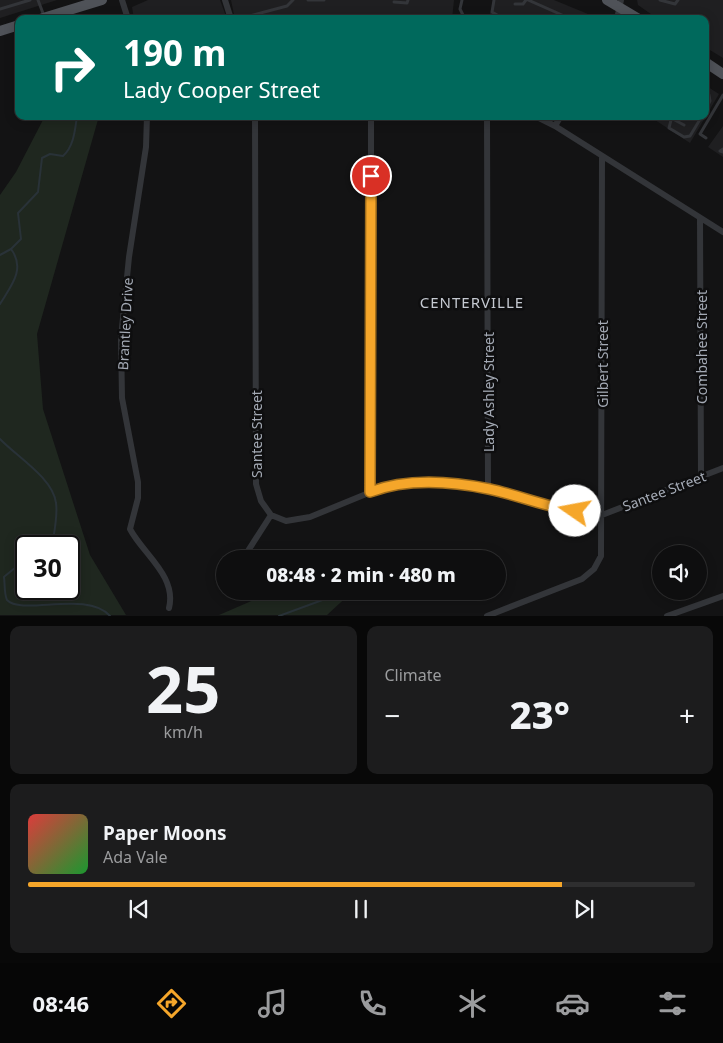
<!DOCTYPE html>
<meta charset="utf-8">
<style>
:root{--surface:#0e0e0f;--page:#1c1c1d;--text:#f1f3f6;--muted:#9b9c9e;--line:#2e2e2f;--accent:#f5a62a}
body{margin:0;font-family:"Noto Sans",sans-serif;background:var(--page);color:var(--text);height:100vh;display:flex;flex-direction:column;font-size:19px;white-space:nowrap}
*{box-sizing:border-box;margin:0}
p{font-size:16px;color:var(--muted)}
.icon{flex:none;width:28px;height:28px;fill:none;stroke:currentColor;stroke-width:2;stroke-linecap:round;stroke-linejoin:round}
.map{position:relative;height:616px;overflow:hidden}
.panel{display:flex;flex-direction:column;gap:10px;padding:10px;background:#080808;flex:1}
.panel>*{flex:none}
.guide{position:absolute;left:15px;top:15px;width:694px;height:105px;border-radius:10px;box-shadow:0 2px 12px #0003,0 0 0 1px var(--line);background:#00695c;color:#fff;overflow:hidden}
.tools{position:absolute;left:652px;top:545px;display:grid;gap:10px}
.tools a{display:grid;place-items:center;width:55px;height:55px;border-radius:50%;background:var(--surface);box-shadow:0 2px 12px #0003,0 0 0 1px var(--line);font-size:25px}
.speed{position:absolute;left:15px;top:535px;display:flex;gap:10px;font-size:25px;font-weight:700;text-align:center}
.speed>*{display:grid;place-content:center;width:65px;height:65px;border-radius:50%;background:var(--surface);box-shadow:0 2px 12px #0003,0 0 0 1px var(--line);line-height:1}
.speed .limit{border:2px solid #111;border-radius:8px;background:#fff;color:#111}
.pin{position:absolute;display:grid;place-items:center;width:42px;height:42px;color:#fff;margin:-21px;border:2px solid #fff;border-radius:50%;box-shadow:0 1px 5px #0007}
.me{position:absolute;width:55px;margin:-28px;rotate:282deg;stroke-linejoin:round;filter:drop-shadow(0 0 4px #0008)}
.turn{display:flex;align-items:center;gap:18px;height:105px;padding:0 25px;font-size:22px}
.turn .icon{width:65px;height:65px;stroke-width:2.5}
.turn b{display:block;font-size:35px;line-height:42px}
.big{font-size:38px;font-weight:800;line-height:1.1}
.panel .card{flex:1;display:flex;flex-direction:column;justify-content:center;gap:8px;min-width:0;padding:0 18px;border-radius:10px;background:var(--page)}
.panel .dial{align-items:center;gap:0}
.dial b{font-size:65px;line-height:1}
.song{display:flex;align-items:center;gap:15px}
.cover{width:60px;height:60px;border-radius:8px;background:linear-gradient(135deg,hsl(0 70% 55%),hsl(130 70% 35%))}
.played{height:5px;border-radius:2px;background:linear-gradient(90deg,var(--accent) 80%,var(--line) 80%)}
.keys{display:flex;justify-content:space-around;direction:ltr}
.heat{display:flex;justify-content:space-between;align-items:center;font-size:28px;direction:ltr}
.panel .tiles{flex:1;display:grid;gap:10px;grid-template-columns:1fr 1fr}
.card:last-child{grid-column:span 2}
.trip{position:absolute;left:216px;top:550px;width:290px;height:50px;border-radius:25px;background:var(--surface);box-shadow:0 2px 12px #0003,0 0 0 1px var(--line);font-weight:800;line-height:50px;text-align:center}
.tabs{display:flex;height:80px;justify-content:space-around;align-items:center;background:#060606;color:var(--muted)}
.tabs .icon{width:35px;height:35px}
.tabs .current{color:var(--accent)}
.tabs b{font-size:22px;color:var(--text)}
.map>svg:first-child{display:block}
</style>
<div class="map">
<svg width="723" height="616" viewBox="0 0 723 616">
<rect width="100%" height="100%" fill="#131314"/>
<!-- built -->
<path fill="#1f1f21" d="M0,0h57l-57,18z
M148,0h72l7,19h-93l-2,-12z
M231,0h223l-2,19h-217z
M495,0h59l34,14 4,5h-104z
M637,0h86v58l-18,-11v-28h-47l-20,-14z
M705,85l14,9 -29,49 -41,-27h56z
M723,126v31l-15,-10z"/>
<!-- green -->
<path fill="#1f271f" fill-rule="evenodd" d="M45,116h54l-62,218 6,75 47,146 36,60h-126v-420l16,-23zM26,546h43v43h-43z
M294,591h59l-26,24h-108l37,-16z"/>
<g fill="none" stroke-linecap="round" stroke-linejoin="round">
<!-- stream -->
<path stroke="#293238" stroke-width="2" d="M0,255l11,-6 10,-10 -3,-26 20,-21 4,-34 8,-4 13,2c11,-10 12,-26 14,-40
M0,304c11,-18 26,-35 11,-55
M0,439c16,17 53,39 56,64 2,13 -2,30 -4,43
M5,576l21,-17
M4,577c1,6 0,17 3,23 15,16 80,-10 103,16
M279,616l68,-25"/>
<!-- service -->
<path stroke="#333539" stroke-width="3" d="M38,0l6,16
M308,0h16
M462,0l-2,9 5,10
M494,0l-2,12 12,7
M528,0l43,19
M660,0l15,4 3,-4
M394,2l13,1 1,-3
M515,4h8l3,-4
M0,9l30,-9
M238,19l49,-13 6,-6
M705,92l4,3 1,6 -5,11
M672,116l-3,12 15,9 6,-1 12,-20
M671,118l13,7
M706,138l-6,-4 23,-39
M723,149l-3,2 3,1"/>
<!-- minor -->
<path stroke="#333539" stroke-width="6" d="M122,0l6,19
M225,0l6,19
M617,19l4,-19
M147,116l-1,31 -17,110 -8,81 1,60 16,84v16l-8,31c13,25 47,47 39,79
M255,116l1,368 5,17 10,14 15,6 24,-4 61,-25 32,-10 85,6 74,21 40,6 121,-47
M487,116l1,372
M535,116l20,10 168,106
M555,126l6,-10
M700,218l1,258
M371,492v-376
M244,557l27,-42
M487,616l95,-37 12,-10 7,-13 1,-399
M667,616l56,-20"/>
<!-- primary -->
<path stroke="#4f5258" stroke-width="10" d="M607,0l32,19
M40,19l62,-19
M0,31l19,-6
M705,62l18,12"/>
</g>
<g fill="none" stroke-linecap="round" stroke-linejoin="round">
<!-- route casing -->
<g stroke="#9f6c1b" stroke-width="12">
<path id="route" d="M371,176l-1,316c37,-14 80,-11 119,-3 29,6 57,18 86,22"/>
</g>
<!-- route -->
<use href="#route" stroke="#f5a62a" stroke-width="9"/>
</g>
<g text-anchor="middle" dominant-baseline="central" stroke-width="5" stroke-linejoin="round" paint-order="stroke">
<!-- street labels -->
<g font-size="14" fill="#a4aab5" stroke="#0e0e0f">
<text transform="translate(125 324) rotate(-87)">Brantley Drive</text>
<text transform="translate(701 347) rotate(-90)">Combahee Street</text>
<text transform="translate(602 364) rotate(-90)">Gilbert Street</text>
<text transform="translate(488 392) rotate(-90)">Lady Ashley Street</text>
<text transform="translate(256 434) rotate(-90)">Santee Street</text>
<text transform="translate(664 491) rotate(-21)">Santee Street</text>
</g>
<!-- neighbourhood labels -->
<g font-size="15" letter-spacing="1" fill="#c5c9d1" stroke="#0e0e0f">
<text x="472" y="302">CENTERVILLE</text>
</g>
</g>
</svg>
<div class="tools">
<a><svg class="icon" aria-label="sound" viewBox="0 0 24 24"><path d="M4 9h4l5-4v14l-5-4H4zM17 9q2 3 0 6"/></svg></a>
</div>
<div class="speed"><div class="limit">30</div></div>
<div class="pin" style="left:371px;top:176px;background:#d93025"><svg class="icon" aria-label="arrive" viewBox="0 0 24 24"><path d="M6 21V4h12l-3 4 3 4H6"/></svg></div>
<svg class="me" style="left:575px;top:511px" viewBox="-20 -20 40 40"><circle r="19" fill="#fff"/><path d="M0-13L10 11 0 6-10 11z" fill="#f5a62a"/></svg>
<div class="trip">08:48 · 2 min · 480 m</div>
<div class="guide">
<div class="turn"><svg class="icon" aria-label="right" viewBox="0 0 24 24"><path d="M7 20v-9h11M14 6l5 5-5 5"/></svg><div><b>190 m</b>Lady Cooper Street</div></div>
</div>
</div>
<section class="panel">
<div class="tiles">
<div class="card dial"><b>25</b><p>km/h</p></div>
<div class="card"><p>Climate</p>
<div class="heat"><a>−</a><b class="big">23°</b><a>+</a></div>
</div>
<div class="card">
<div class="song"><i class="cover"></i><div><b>Paper Moons</b><p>Ada Vale</p></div></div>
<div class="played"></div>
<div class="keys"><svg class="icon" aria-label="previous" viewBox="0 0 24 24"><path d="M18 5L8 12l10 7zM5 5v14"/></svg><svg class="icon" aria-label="pause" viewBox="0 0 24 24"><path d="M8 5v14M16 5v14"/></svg><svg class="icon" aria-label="next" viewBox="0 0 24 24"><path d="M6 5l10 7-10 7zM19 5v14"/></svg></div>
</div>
</div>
</section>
<nav class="tabs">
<b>08:46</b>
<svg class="icon current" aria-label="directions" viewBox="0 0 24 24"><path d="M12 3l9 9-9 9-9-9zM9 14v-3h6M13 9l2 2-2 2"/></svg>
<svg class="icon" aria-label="music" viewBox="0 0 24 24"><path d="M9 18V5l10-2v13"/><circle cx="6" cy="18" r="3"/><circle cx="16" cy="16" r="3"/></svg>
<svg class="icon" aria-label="phone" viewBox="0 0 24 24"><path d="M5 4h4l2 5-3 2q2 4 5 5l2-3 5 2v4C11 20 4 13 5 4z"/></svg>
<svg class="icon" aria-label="climate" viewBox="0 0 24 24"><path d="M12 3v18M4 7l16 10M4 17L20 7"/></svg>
<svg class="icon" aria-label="car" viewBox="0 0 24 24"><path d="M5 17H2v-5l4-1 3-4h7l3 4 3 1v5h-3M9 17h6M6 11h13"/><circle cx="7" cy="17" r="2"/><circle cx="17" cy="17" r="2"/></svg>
<svg class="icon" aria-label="filters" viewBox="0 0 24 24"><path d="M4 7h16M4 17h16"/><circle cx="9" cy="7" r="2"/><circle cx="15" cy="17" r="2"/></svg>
</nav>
